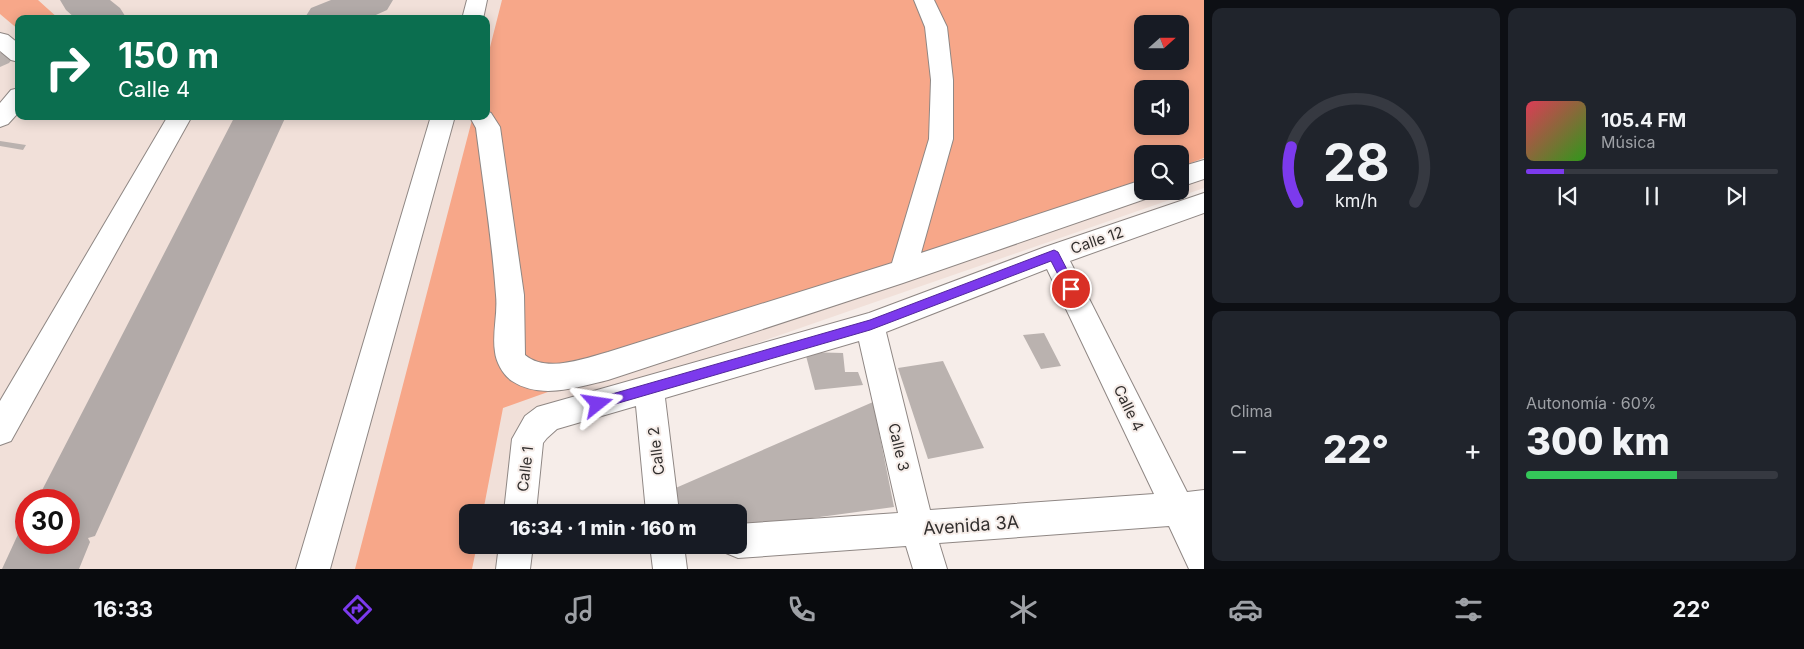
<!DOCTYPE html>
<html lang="es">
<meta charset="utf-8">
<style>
:root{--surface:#171b24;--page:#20242c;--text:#f1f3f6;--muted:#9ea1a6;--line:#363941;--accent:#7c3aed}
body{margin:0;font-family:Inter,sans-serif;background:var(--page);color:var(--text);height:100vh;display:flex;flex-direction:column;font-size:19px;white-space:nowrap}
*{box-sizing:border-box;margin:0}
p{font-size:16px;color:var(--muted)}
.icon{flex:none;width:28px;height:28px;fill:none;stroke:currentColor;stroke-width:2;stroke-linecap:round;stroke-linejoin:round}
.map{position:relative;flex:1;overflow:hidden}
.drawer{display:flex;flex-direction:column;gap:8px;padding:8px;background:#0d0f14;width:600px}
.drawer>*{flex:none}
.guide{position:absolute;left:15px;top:15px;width:475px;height:105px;border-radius:10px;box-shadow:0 2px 12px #0003;background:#0b6e4f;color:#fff;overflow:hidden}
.needle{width:32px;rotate:69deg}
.buttons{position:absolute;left:1134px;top:15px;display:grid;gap:10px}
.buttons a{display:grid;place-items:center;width:55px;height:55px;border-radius:10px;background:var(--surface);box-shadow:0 2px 12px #0003;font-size:25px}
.speed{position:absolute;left:15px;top:489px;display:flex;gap:10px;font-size:25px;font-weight:700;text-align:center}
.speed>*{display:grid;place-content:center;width:65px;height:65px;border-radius:50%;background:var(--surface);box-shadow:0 2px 12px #0003;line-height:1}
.speed .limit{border:8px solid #d22;background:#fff;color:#111}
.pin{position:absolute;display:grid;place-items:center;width:42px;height:42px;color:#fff;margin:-21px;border:2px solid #fff;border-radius:50%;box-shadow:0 1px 5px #0007}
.me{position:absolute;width:55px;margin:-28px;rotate:75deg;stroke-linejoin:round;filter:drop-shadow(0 0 4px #0008)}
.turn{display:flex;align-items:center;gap:18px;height:105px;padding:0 20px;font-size:22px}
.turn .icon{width:65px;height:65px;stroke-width:2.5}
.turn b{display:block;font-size:35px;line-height:42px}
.big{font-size:38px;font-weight:800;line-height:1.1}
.drawer .tile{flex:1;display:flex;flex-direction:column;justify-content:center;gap:8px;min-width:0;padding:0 18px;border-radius:10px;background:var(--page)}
.drawer .dial{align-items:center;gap:0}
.dial svg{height:130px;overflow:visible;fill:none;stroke:var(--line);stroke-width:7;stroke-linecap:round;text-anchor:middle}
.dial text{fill:var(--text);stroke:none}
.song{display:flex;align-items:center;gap:15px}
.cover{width:60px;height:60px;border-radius:8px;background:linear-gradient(135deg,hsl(350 70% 55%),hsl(110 70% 35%))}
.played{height:5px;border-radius:2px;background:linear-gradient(90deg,var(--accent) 15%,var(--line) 15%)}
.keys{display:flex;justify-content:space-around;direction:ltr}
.heat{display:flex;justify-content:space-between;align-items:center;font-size:28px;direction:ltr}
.charge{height:8px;border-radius:4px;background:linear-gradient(90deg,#34c759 60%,var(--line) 0)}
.drawer .tiles{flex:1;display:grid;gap:8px;grid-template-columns:repeat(2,1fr)}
.trip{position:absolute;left:459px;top:504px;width:288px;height:50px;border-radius:10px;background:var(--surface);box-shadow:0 2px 12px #0003;font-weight:800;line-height:50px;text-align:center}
.menu{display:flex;height:80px;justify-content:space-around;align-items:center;background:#090b0e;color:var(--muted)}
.menu .icon{width:35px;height:35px}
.menu .selected{color:var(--accent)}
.menu b{font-size:22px;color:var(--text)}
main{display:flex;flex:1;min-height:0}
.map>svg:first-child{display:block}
</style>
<main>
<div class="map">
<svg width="1204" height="569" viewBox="0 0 1204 569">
<rect width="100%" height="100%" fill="#f6ede9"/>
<!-- built -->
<path fill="#f1e0d9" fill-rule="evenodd" d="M0,0h1204v188l-683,237 -16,87h-37v33h32l-4,24h-496zM19,19h467v97h-467zM1142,24h38v37h-38zM1142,89h38v37h-38zM1142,154h38v37h-38zM26,500h43v42h-43z"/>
<!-- green -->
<path fill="#f7a789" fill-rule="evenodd" d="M0,0h38l21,19h-40v11l-19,-16z
M502,0h702v158l-24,9v-13h-38v26l-639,228 -20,104h-15v33h9l-5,24h-117l118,-453h13v-53zM1142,24h38v37h-38zM1142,89h38v37h-38z"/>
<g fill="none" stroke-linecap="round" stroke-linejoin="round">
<!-- taxiway -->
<path fill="#b2aaa8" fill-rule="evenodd" d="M60,0h50l10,8 7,11h-51l-10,-9z
M331,0h62l-6,10 -20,9h-63l7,-11z
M235,116h51l-191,420 -7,2 2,4 -11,27h-77l24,-52v25h43v-42h-32z"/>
</g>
<!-- building -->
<path fill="#bab2af" d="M5,52l8,6 -4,5 -9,4v-14z
M0,141l26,4 -3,5 -23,-4z
M1044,333l17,33 -20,3 -18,-34z
M805,352l38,1 2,19h13l5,13 -48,5z
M943,361l41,87 -56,11 -30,-91z
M873,402l21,105 -156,21v-16h-66l-1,-22z"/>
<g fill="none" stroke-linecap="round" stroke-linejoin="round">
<!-- minor casing -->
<g stroke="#8f8784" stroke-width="2">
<path id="minor" d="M467,0h20l-4,19h-21z
M914,0h20l13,27 6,53v59l-32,114 221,-73v11h12l-3,6 -248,86 -295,97c-30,7 -67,20 -96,1 -9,-6 -16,-19 -17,-29 -3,-19 3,-38 1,-57 -4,-56 -13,-112 -20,-167l-5,-9 2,-3h13v-5l5,2 9,14 24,168 1,60c21,18 58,4 83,-3l284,-89 37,-124 2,-59 -6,-53z
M0,33l8,2 11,9v18l-8,-2 -11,-9z
M19,88v24l-11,12 -8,3v-24l11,-13z
M168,116h24l-181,325 -11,4v-44z
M431,116h24l-125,453h-34z
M1204,160v19l-24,8v-20z
M1204,193v20l-134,48 117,231 17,-2v79h-15l-20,-43 -230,17 8,26h-34l-7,-23 -168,12 -12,-5 -3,-8h15v-21l160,-11 -39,-172 -194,57 14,114h-33l-10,-106 -79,23 -10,9 -4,5 -7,69h-32l8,-73 13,-23 12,-9 332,-94 176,-66zM1047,269l107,225 -224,16 -44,-178z
M499,545h34l-3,24h-34z
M650,545h34l3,24h-34z"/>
</g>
<!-- minor -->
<use href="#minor" fill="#fff" fill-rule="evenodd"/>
</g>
<!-- route -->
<path fill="#7c3aed" stroke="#51269a" d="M1054,250l4,2 17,33 1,4 -1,3h-8l-16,-31 -181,69 -272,79 -4,-1 -2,-4 2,-5 4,-1 272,-78z"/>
<g text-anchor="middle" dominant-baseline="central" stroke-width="4" stroke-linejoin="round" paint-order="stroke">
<!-- street labels -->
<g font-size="15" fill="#312e2d" stroke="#f6ede9">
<text transform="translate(1097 240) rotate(-19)">Calle 12</text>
<text transform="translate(1129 408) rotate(64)">Calle 4</text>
<text transform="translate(899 447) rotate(77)">Calle 3</text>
<text transform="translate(656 451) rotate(-97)">Calle 2</text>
<text transform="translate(525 469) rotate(-83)">Calle 1</text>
</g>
<!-- near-street labels -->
<g font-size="18" fill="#312e2d" stroke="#f6ede9">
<text transform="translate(971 525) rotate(-4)">Avenida 3A</text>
</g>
</g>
</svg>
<div class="buttons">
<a><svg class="needle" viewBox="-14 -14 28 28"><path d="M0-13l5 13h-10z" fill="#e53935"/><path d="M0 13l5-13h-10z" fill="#9ea1a6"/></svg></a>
<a><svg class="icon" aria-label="sound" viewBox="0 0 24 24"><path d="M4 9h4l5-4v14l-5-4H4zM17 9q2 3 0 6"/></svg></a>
<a><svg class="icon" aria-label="search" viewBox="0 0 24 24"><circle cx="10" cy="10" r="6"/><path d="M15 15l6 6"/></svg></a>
</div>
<div class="speed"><div class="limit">30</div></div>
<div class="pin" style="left:1071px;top:289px;background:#d93025"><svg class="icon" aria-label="arrive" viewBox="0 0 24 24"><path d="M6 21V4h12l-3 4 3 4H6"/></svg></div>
<svg class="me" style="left:598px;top:404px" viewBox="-20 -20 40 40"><path d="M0-17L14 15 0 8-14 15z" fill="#7c3aed" stroke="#fff" stroke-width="4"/></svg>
<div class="trip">16:34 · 1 min · 160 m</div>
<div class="guide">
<div class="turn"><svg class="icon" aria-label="right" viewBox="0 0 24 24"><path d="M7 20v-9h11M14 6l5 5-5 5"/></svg><div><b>150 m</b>Calle 4</div></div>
</div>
</div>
<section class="drawer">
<div class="tiles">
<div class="tile dial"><svg viewBox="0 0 100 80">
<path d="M14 69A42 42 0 1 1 86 69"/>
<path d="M14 69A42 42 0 0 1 10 35" stroke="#7c3aed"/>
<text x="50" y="56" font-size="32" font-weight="700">28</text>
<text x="50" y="72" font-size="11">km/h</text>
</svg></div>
<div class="tile">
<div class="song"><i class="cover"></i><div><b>105.4 FM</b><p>Música</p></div></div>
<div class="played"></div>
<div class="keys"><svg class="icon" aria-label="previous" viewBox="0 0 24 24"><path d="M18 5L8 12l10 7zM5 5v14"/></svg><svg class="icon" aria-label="pause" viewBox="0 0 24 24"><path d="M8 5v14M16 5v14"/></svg><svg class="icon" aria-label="next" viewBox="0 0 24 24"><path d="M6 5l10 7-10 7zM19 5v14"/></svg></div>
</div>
<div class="tile"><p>Clima</p>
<div class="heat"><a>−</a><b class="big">22°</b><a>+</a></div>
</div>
<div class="tile"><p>Autonomía · 60%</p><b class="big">300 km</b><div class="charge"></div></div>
</div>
</section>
</main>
<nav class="menu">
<b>16:33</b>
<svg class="icon selected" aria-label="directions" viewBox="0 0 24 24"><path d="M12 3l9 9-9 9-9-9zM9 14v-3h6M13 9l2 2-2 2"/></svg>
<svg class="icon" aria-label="music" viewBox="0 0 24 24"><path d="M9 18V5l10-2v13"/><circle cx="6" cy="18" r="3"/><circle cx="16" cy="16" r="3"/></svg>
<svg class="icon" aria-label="phone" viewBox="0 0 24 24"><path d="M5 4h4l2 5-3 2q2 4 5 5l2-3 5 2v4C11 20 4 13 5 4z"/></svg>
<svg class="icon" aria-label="climate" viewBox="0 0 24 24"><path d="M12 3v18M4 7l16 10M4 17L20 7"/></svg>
<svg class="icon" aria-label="car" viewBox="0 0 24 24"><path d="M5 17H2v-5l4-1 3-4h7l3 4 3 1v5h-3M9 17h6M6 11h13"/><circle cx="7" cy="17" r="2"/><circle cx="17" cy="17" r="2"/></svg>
<svg class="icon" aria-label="filters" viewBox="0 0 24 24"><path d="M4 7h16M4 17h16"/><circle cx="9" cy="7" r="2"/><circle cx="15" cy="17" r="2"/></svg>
<b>22°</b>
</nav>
